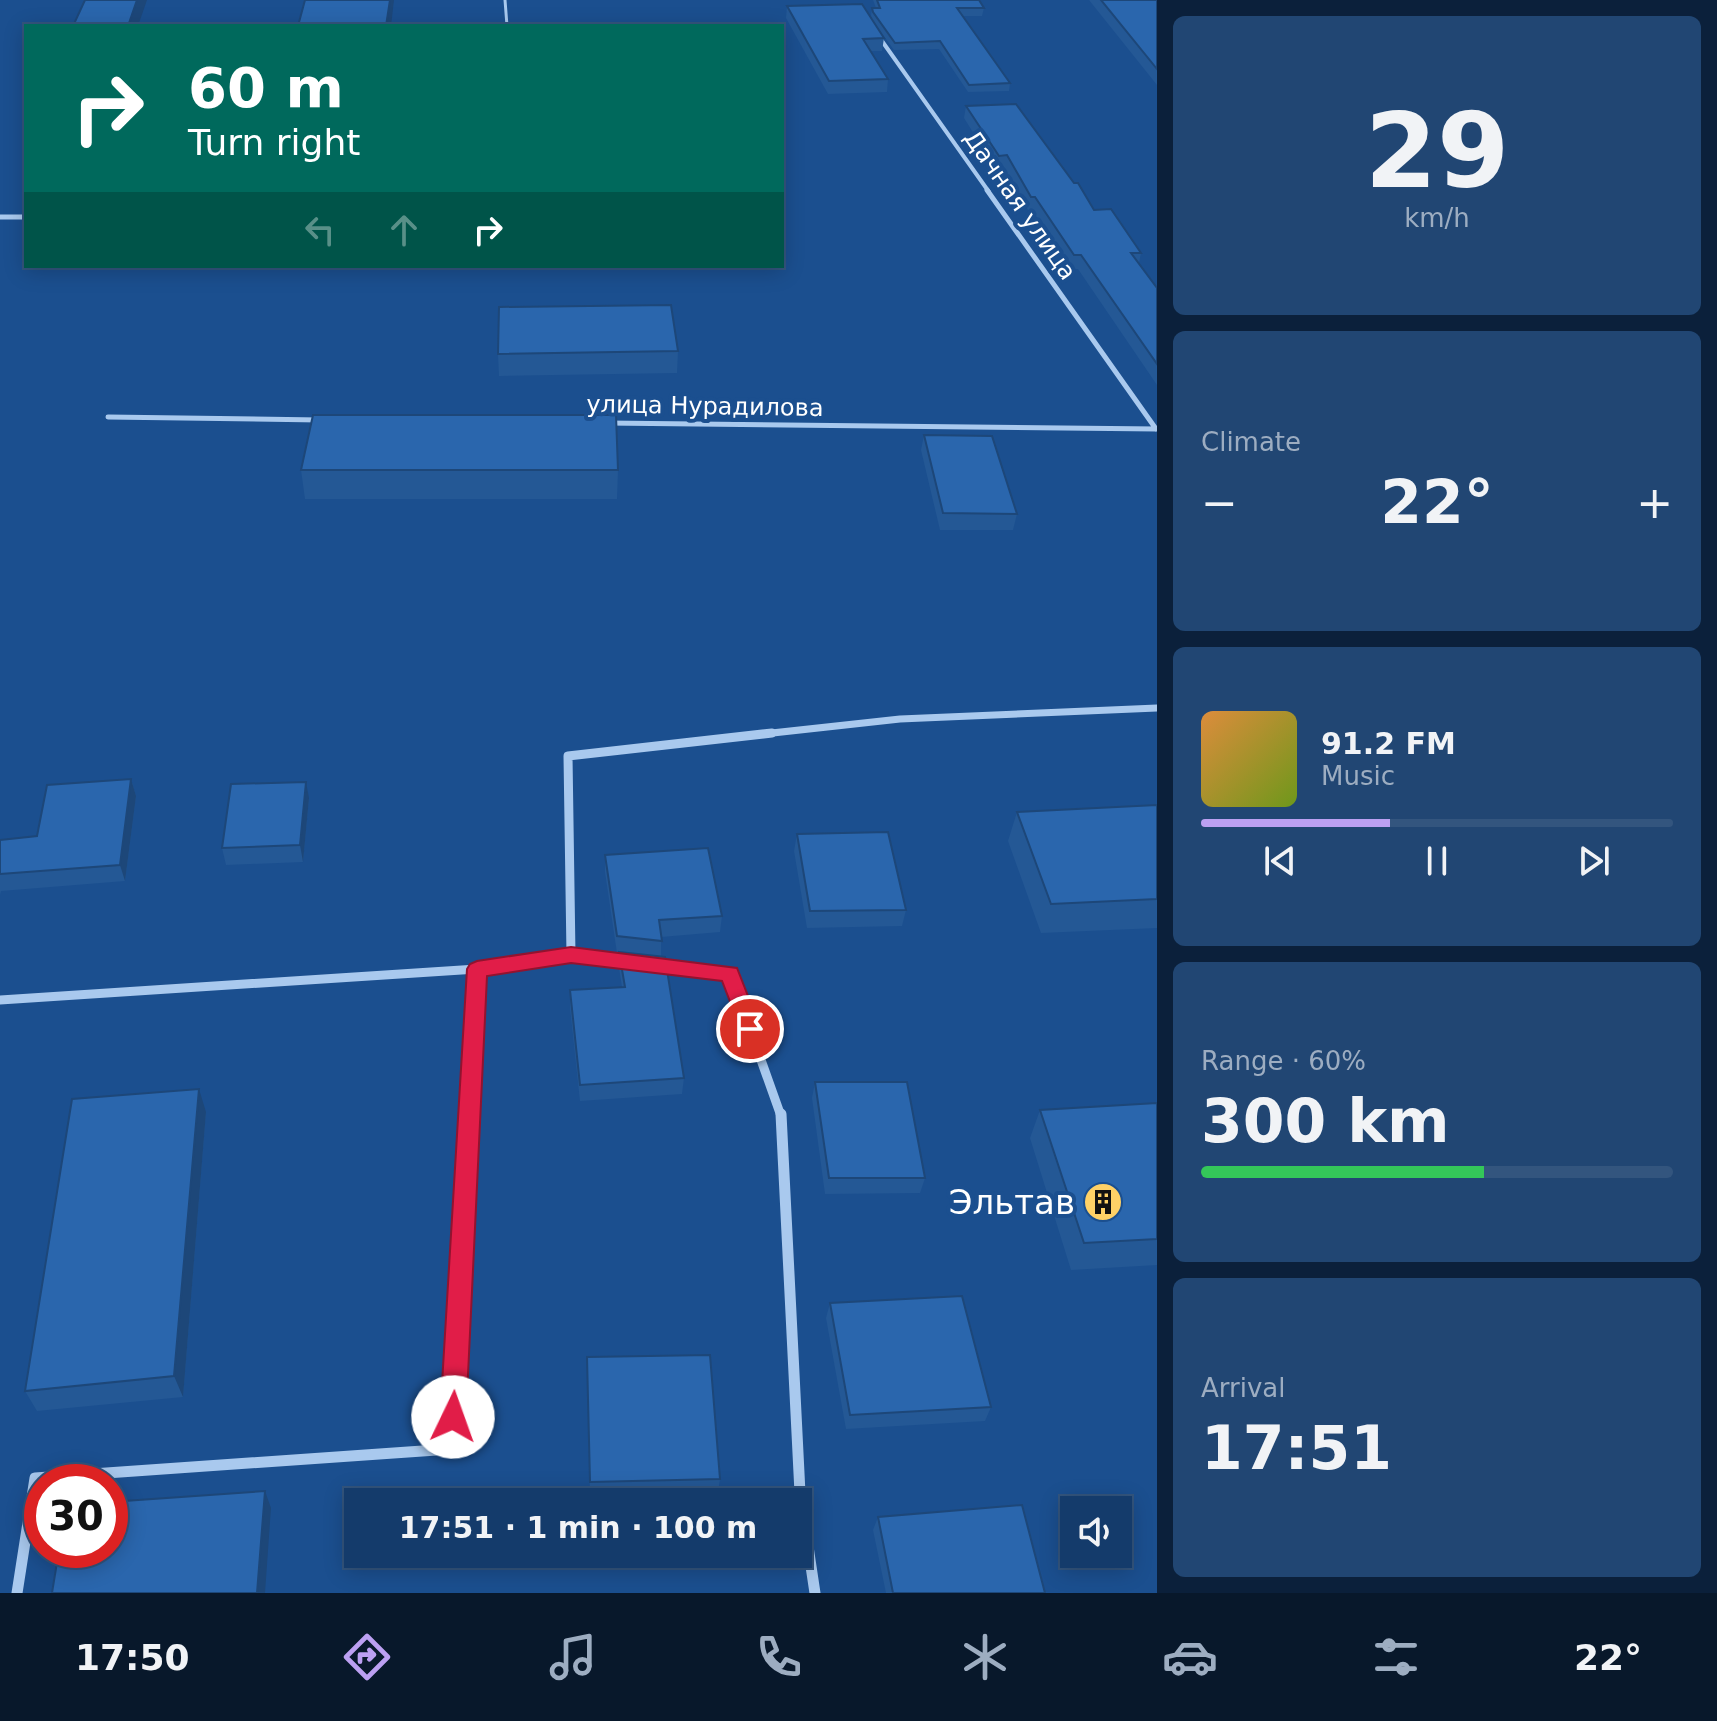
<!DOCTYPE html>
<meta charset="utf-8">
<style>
:root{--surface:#143b6b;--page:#214673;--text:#f1f3f6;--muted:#9dadc1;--line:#33557e;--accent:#bca0f2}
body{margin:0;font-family:"DejaVu Sans",sans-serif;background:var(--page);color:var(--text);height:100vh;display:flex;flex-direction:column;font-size:30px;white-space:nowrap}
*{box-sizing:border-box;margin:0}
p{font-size:26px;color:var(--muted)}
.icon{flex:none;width:44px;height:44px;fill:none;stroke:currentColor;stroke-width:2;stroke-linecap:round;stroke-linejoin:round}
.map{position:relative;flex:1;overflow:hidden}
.drawer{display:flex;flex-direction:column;gap:16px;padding:16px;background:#0b203b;width:560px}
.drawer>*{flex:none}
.banner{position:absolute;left:24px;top:24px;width:760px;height:244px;border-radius:0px;box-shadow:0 4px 20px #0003,0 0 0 2px var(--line);background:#00695c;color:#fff;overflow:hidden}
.buttons{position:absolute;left:1060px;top:1496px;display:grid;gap:16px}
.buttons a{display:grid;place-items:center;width:72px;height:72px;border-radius:0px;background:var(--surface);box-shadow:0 4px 20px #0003,0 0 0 2px var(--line);font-size:40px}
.speed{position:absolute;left:24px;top:1464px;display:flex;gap:16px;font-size:40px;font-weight:700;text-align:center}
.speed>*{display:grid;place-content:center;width:104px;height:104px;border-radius:50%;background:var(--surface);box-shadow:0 4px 20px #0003,0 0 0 2px var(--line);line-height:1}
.speed .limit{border:12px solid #d22;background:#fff;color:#111}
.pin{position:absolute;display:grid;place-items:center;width:68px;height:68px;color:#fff;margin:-34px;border:4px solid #fff;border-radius:50%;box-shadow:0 2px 8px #0007}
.me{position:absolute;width:88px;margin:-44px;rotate:3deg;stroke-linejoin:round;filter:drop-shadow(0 0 6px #0008)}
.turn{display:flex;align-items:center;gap:28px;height:168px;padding:0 32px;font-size:36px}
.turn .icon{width:104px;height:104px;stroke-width:2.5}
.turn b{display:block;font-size:56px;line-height:68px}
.lanes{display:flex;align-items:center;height:76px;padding:0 32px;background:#0003;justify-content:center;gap:40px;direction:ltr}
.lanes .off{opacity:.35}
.big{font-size:60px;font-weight:800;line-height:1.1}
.drawer .tile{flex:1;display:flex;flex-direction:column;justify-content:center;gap:12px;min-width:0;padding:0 28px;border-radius:12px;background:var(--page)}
.drawer .dial{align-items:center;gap:0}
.dial b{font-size:104px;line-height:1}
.song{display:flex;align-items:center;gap:24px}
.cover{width:96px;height:96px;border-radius:12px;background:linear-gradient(135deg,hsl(30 70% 55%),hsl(80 70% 35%))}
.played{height:8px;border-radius:4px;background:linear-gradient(90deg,var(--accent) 40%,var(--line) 40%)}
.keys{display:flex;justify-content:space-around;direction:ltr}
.heat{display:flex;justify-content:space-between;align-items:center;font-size:44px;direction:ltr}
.charge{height:12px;border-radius:6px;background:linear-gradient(90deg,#34c759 60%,var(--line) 0)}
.trip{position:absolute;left:344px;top:1488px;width:468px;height:80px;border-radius:0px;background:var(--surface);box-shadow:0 4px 20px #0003,0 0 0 2px var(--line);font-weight:800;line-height:80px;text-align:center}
.dock{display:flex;height:128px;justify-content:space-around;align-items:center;background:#08182b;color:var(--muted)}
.dock .icon{width:56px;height:56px}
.dock .current{color:var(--accent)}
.dock b{font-size:36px;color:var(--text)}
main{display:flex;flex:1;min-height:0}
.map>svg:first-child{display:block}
</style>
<main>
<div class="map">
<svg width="1157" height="1593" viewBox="0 0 1157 1593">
<rect width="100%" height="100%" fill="#1b4f8f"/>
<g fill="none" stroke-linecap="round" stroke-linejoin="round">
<!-- service -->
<path stroke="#a9c9ee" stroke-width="3" d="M505,0l2,26"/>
<!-- minor-far4 -->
<path stroke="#a9c9ee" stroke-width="4" d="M877,34l112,158"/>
<!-- minor-far3 -->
<path stroke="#a9c9ee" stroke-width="5" d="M987,190l169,239
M0,217h26
M108,417l212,3
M606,423l551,6"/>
<!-- minor-far2 -->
<path stroke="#a9c9ee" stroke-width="7" d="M754,735l146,-16 257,-11"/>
<!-- minor-far1 -->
<path stroke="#a9c9ee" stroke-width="9" d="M571,955l59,7
M655,965l75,8 51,143
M0,1000l477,-31 94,-14 -3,-199 204,-23
M469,1116l8,-147"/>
<!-- minor -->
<path stroke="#a9c9ee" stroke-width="11" d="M781,1114l19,379 15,100
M17,1593l18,-115 416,-29 18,-335"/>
</g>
<!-- wall -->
<path fill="#245895" d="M873,0h106l5,8 -2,8h-20l48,67 -1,8 -41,1 -29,-43 -45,1 -22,-30 -1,-4 1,-8h4z
M1089,0h68v85z
M787,6l97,32 -2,13h-11l17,28 -1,13 -59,2 -42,-76z
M966,106l128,104 47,43 -2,10 18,25v97l-79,-116h-7l-39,-59h-4l-23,-41h-9l-32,-51z
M678,351l-1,22 -178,3 -1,-22z
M924,435l93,79 -4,16h-73l-19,-80z
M301,470h317l-1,29h-312z
M131,779l5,17 -11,85 -124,10 -1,4v-55l37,-4z
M309,798l-6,64 -77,3 -4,-17z
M1157,805v123l-116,5 -33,-92 9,-29z
M797,834l109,76 -4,16 -95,2 -13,-77z
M605,855l117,61 -2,16 -59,5v19l23,122 -2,16 -102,7 -10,-94v-17l52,-3 -3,-19v-15h-2l-12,-81z
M815,1082l110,96 -5,15 -95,1 -13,-96z
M1157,1103v162l-86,5 -41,-132 10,-28z
M206,1112l-23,285 -146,14 -12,-20z
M830,1303l161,104 -6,14 -139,8 -20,-111z
M587,1372l133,107 -2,13 -128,3z
M878,1517l167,76h-159l-13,-63z"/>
<!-- shaded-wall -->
<path fill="#1d4779" d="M137,0h10l-9,26h-10z
M390,0h4l-3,26h-5z
M131,779l5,17 -11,85 -5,-16z
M306,782l3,16 -6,64 -3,-17z
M199,1089l7,23 -23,285 -9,-21z
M265,1491l6,17 -6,85h-8z"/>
<!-- building -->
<path fill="#2a66ad" stroke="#1d4779" stroke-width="2" d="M85,0h52l-9,26h-55z
M305,0h85l-4,26h-88z
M877,0h102l5,8h-27l53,75 -41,2 -29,-44 -45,2 -22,-31 -1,-4h8z
M1101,0h56v69z
M862,4l22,34 -21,1 25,40 -59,2 -42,-75z
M1016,104l58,79h4l16,27 17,-1 30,44h-10l26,35v76l-76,-109h-7l-39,-58h-4l-24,-42 -8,1 -33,-50z
M671,305l7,46 -180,3 1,-47z
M313,415h303l2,55h-317z
M924,435l68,1 25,78 -74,-1z
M131,779l-11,86 -120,9v-34l37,-4 10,-51z
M306,782l-6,63 -78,3 9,-64z
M1157,805v94l-106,5 -34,-92z
M888,832l18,78 -96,1 -13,-77z
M708,848l14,68 -63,4 3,21 -45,-5 -12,-81z
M619,952l46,5 19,121 -104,7 -10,-95 55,-3z
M815,1082h92l18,96h-96z
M199,1089l-25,287 -149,15 47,-292z
M1157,1103v136l-73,4 -44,-133z
M962,1296l29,111 -141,8 -20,-112z
M710,1355l10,124 -130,3 -3,-125z
M265,1491l-8,102h-205l7,-43h51v-48z
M1022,1505l23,88h-152l-15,-76z"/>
<!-- route -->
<path fill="#e11d48" stroke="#92132f" stroke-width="2" d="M571,947l166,21 24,61 -3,6 -8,3 -7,-3 -21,-54 -151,-18 -84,13 -21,441 -4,9 -9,3 -9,-3 -4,-9 27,-448 3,-5 7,-3z"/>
<!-- icons -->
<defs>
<g id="building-disc" transform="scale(2)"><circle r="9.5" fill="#ffd166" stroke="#1b4f8f"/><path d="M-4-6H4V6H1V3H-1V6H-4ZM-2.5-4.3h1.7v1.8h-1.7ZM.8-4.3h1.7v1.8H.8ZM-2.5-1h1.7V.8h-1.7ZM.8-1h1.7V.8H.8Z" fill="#111"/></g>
</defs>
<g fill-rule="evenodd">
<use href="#building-disc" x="1103" y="1202"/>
</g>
<g text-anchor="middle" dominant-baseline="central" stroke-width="8" stroke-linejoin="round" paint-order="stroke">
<!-- far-street labels -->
<g font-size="24" fill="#fff" stroke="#1b4f8f">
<text transform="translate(1020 205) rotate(55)">Дачная улица</text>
<text transform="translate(705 406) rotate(1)">улица Нурадилова</text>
</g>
<!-- near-poi labels -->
<g font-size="34" fill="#fff" stroke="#1b4f8f" text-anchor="end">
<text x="1075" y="1202">Эльтав</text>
</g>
</g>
</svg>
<div class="buttons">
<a><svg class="icon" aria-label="sound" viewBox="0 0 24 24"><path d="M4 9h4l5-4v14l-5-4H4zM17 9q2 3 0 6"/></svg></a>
</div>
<div class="speed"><div class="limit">30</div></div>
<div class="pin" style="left:750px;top:1029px;background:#d93025"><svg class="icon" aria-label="arrive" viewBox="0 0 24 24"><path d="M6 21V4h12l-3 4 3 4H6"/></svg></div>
<svg class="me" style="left:453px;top:1417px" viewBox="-20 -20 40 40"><circle r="19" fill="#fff"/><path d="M0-13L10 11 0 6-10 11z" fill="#e11d48"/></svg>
<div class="trip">17:51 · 1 min · 100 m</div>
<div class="banner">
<div class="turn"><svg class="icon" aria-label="right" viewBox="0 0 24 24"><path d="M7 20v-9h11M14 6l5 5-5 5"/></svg><div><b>60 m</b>Turn right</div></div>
<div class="lanes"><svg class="icon off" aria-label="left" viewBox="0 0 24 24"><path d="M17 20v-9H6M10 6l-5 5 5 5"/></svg><svg class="icon off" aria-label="ahead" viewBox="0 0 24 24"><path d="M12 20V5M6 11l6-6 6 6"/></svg><svg class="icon" aria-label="right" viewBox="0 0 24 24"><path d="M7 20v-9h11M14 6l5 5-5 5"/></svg></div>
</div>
</div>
<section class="drawer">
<div class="tile dial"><b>29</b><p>km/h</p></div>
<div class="tile"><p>Climate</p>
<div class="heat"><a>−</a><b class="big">22°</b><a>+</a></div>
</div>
<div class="tile">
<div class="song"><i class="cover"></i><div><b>91.2 FM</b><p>Music</p></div></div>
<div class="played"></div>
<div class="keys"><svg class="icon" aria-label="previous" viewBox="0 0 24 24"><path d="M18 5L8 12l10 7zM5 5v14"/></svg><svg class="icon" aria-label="pause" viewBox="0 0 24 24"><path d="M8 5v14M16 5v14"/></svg><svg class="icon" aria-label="next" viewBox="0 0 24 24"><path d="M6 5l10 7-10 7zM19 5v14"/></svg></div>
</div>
<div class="tile"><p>Range · 60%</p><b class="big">300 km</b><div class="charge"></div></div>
<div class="tile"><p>Arrival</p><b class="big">17:51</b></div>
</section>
</main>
<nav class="dock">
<b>17:50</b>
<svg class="icon current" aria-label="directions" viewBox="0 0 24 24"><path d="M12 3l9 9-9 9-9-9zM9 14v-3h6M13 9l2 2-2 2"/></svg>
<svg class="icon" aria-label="music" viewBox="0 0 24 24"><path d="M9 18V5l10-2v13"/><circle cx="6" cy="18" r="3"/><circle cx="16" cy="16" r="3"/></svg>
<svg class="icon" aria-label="phone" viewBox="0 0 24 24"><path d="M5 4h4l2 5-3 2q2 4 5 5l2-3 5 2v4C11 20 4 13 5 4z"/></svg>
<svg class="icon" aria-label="climate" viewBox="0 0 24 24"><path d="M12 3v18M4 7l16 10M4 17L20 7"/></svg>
<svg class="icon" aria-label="car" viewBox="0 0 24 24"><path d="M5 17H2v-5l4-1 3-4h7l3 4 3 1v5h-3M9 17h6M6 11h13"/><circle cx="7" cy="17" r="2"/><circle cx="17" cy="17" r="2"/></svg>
<svg class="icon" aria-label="filters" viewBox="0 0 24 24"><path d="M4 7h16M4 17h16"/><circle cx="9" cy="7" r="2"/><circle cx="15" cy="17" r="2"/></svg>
<b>22°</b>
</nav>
